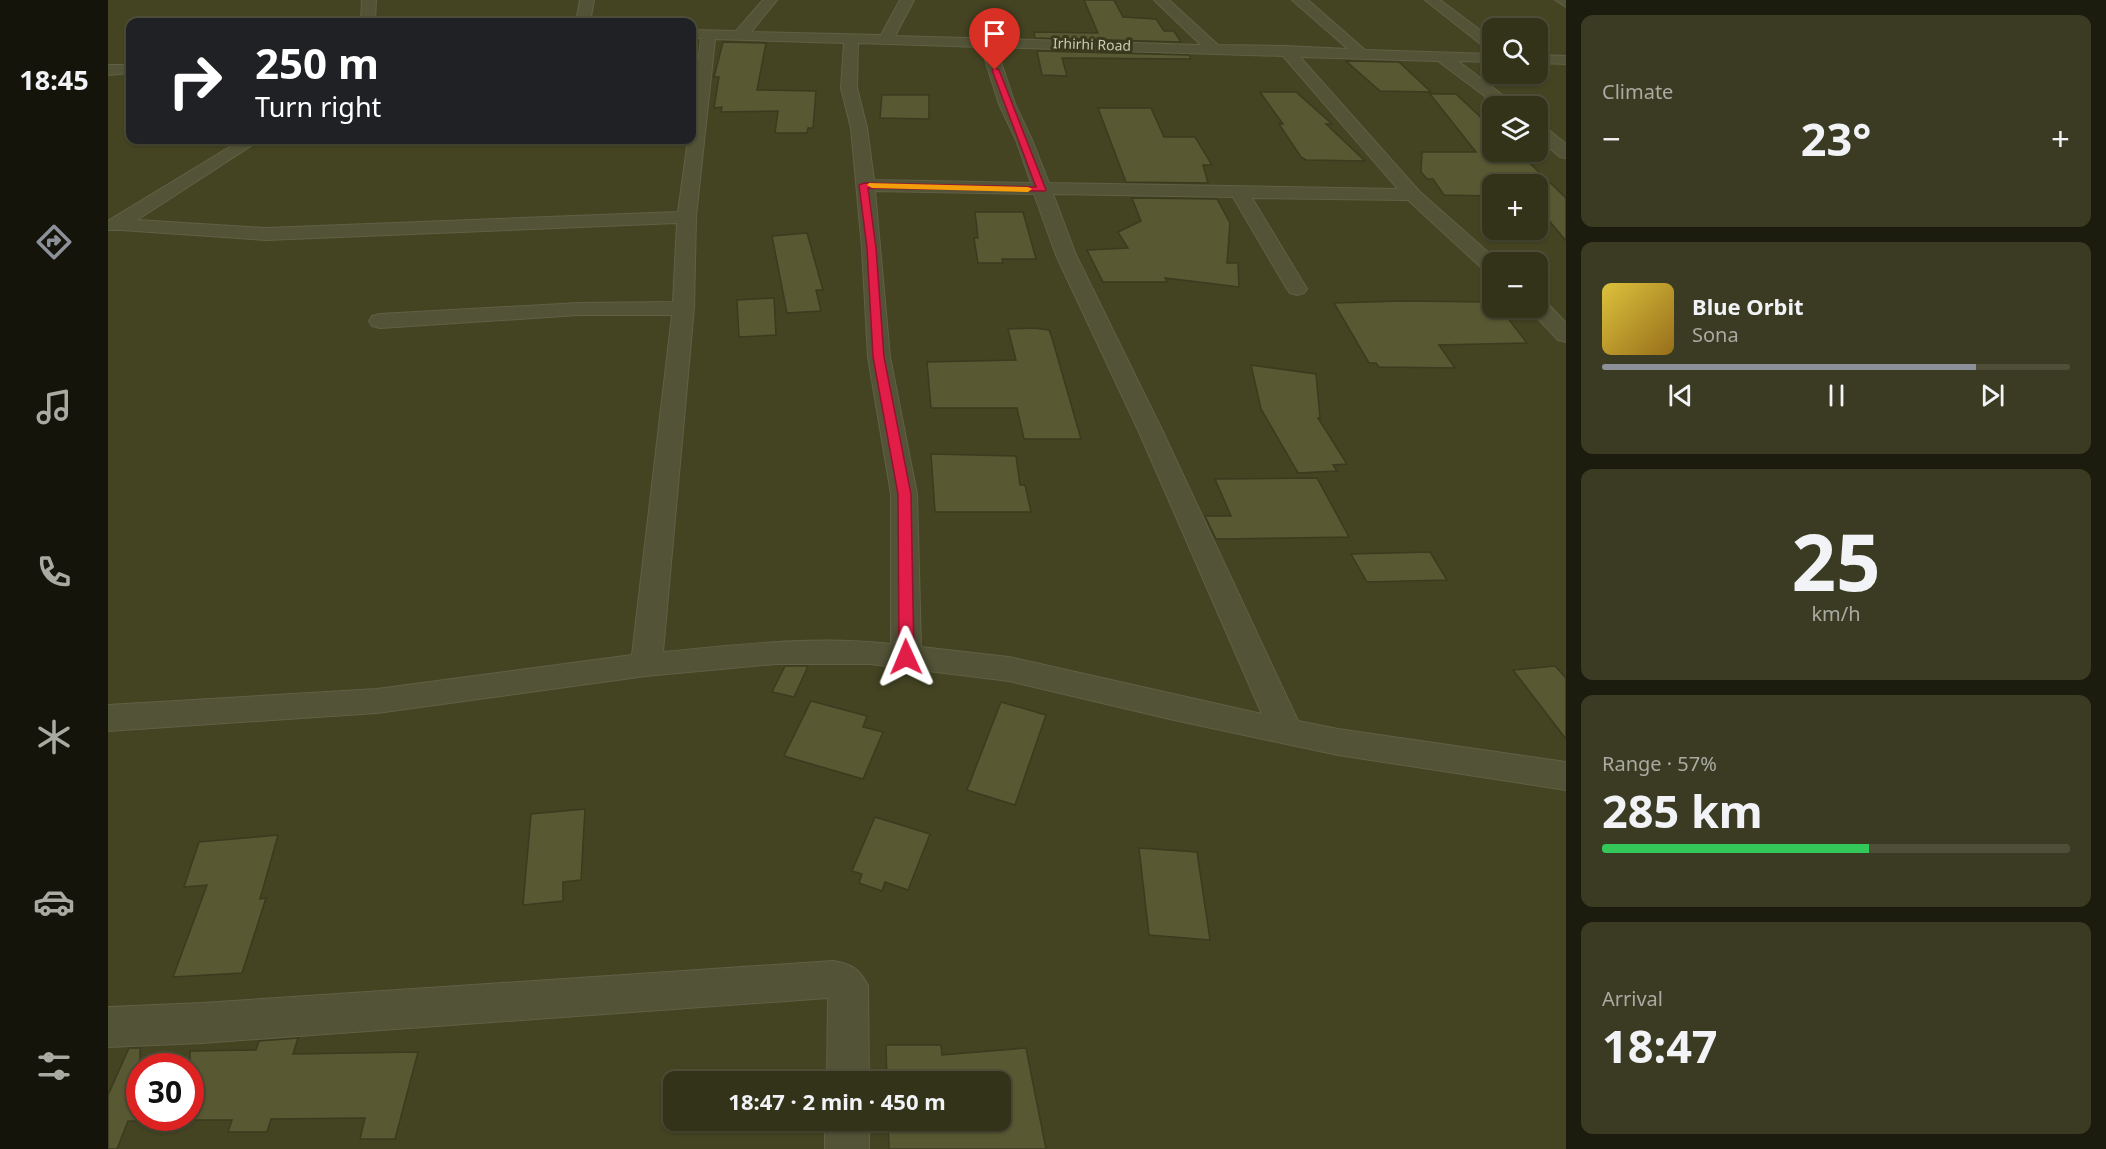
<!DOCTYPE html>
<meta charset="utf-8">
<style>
:root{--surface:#33331a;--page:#3b3b23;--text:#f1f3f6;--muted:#a9aaa2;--line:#4e4e39;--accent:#8c9099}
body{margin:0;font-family:"Noto Sans",sans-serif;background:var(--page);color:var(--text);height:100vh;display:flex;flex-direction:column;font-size:22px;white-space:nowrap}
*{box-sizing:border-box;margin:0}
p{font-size:20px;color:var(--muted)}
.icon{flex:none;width:33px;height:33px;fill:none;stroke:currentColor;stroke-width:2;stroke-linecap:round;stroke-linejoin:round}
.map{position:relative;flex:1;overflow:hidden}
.drawer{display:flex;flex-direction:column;gap:15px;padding:15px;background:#1c1c0e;width:540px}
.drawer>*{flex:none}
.guide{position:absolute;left:18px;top:18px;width:570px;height:126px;border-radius:12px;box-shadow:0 2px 4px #0004,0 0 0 2px var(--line);background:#202124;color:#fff;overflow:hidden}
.controls{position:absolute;left:1374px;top:18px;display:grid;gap:12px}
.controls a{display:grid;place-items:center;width:66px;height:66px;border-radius:12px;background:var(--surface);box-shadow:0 2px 4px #0004,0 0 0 2px var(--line);font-size:30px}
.speed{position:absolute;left:18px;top:1053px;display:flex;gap:12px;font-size:30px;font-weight:700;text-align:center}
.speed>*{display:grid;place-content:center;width:78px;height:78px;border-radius:50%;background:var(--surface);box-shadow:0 2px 4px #0004,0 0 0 2px var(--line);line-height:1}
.speed .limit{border:9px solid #d22;background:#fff;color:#111}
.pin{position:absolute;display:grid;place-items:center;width:51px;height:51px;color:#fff;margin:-62px -26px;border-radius:50% 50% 50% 0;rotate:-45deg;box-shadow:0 0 6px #0007}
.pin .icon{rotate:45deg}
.me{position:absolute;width:66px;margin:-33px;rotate:359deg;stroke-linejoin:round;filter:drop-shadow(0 0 4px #0008)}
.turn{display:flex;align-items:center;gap:21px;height:126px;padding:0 30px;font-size:27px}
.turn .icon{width:78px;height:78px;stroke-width:2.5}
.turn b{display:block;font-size:42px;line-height:51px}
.big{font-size:45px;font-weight:700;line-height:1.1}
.drawer .card{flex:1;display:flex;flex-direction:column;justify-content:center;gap:9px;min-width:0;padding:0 21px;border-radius:12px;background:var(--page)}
.drawer .dial{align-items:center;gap:0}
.dial b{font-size:78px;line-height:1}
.song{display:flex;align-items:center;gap:18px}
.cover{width:72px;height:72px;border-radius:9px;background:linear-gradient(135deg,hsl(50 70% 55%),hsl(40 70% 35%))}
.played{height:6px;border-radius:3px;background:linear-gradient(90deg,var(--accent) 80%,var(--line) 80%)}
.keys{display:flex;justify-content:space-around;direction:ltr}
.heat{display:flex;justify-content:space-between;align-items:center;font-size:33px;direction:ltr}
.charge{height:9px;border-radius:4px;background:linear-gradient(90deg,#34c759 57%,var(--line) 0)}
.trip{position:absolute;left:555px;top:1071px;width:348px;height:60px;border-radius:12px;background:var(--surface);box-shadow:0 2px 4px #0004,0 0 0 2px var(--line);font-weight:700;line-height:60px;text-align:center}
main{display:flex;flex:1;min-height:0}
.tab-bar{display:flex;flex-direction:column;width:108px;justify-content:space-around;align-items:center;background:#14140a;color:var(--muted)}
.tab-bar .icon{width:42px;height:42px}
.tab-bar .selected{color:var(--accent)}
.tab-bar b{font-size:27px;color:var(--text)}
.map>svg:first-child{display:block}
</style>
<main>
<nav class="tab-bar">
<b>18:45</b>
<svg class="icon selected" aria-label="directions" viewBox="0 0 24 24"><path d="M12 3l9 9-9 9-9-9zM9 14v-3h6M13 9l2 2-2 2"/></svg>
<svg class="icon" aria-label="music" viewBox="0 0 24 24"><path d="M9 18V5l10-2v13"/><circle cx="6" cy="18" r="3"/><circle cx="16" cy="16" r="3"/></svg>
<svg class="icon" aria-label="phone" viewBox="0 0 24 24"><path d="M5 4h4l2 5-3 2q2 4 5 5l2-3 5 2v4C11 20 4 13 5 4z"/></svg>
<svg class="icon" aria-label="climate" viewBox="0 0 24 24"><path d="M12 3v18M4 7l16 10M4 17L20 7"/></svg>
<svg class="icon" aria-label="car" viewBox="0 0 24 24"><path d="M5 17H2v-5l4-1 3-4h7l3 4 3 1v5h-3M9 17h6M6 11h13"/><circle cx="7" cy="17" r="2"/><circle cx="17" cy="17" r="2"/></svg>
<svg class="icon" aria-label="filters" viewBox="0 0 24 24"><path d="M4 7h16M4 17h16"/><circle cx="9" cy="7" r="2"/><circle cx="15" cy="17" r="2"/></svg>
</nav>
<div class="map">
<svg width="1458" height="1149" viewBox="0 0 1458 1149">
<rect width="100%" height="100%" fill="#444423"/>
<!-- building -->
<path fill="#585832" stroke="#3a3b1f" stroke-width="1.5" d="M976,0h30l9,17 33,2 8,12h10l7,11 -146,-4 -1,-6 64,1z
M615,42l43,1 -9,47 59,1 -3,37h-5l-1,5h-32l3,-22 -57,1 1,-5 -8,1 5,-31h-5z
M929,51l152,4 2,4 -129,-1 5,18 -25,-1z
M1238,61l53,1 32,30 -51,-1z
M1152,92h36l36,32h-6l39,37 -59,-1 -5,-3 -22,-33h4z
M1322,94h26l36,34v24h26l48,46v43l-20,-24h-8v-33h-46v12l-48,-1 -11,-16h-6l-6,-7 1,-20h54z
M774,95h47v24l-49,-1z
M990,108h53l13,29h31l17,28h-9l5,18 -82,-1z
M1024,198l85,1 13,24 -3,40h11l1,24 -74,-9 2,4h-64l-16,-32 41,-2 -10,-16 23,-11z
M867,212h48l13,47h-34l1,4h-25l-4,-25h4z
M699,233l16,57h-7l5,21 -34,2 -15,-77z
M666,298l2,37 -37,2 -2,-37z
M1293,301l91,1v6h8l27,35 -88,2 16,23 -76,-1 -3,-4h-7l-35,-60z
M926,328l15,2 3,8 29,101h-57l-7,-31h-86l-4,-46 89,-2 -8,-31z
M1143,365l65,9 4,44h-2l29,46 -14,1 4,6 -39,2 -37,-64z
M823,454l85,2 4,29h5l6,27h-96z
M1209,478l32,59 -133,2 -11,-23h26l-16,-37z
M1322,552l17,28 -80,2 -16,-28z
M677,666h23l-14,31 -22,-5z
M1447,666l11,12v61l-53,-69z
M703,701l56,15 -4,11 20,5 -20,47 -79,-23z
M893,702l45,13 -31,90 -48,-15z
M477,809l-4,71 -18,2v19l-40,4 8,-91z
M767,817l55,17 -22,56 -23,-8 -3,9 -23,-8 3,-9 -10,-3z
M170,835l-18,64 6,-1 -24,75 -69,4 34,-92 -23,2 15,-45z
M1031,848l58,4 13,88 -61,-5z
M190,1038l-5,16 125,-2 -23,87h-35l5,-21 -94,1 -4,13h-39l4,-12h-42v-69l66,-1 3,-9z
M778,1045h55l1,10 84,-7 20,101h-157l-1,-29h112v-38h-113z
M21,1048h11v73h-12l-11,28h-9v-54z"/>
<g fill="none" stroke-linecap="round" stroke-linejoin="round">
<!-- minor casing -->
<g stroke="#5f6045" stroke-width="2">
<path id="minor" d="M254,0h14l-1,22h-14z
M472,0h14l-4,22h-14z
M655,0h14l-26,32 130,3 19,-35h14l-19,36 306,9 -47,-45h15l49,45 68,1 62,3 -56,-49h16l57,50 127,4v8l-34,-1 55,42 2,3h-17l-60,-45 -138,-4 119,134 80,71h-7v11l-7,-2 -77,-71 -156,-2 55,91 -3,4 -7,2 -7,-2 -3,-4 -54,-92 -180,-3 23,61 87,177 135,289 40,8 228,33v28l-228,-35 -164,-35 -165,-39 -138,-17h-95l-130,12 -269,37 -269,18v-26l269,-16 255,-34 40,-340h-93l-199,13 -8,-2 -3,-5 3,-5 8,-2 199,-11 94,-1 4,-79 -411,17 -145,-10h-13v-9l133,-81h19l-123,80 129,8 412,-16 10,-72h4v-28l9,-74h-9v-8l44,1zM607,39l129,4 -3,45 10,40 11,120 6,109 23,137v150c-76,-9 -153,1 -228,8l31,-344 2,-91zM750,43l123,4 18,57 17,36 15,43 -157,-3 -7,-52 -10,-40zM888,47l287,9 115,133 -349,-6 -17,-43 -17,-36zM767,191l159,3 22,61 83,177 123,282 -253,-57 -88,-10 -4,-153 -27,-137z
M1317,0h15l52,39v11l-5,-1z
M1447,0h11v7z
M1430,55l28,1v8l-28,-1z
M0,65h22v8l-22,2z
M1430,125l6,1 22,18v14l-6,-1 -22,-19z
M1430,301l8,1 20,21v19l-8,-2 -30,-32h10z
M725,961c19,3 27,8 35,25l1,96h-42l1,-84 -626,45 -94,4v-40l94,-4z
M717,1120h44v29h-44z"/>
</g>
<!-- minor -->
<use href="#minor" fill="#535338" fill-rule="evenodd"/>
</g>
<!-- route -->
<path fill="#e11d48" stroke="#92132f" stroke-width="1.5" d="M887,68l4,2 47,120 -1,1 -177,-3 8,60 8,109 27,137 3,163 -2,4h-11l-2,-4 -1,-163 -25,-137 -6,-109 -8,-63 5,-2 172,4 -44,-117z"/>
<!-- slow -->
<path fill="#f59e0b" d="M761,183l159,4 4,2 -4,3 -156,-4 -5,-3z"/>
<g text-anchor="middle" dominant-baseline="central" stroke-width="6" stroke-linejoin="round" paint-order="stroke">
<!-- far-street labels -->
<g font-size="14" fill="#cccdb5" stroke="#38391d">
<text transform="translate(984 44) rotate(2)">Irhirhi Road</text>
</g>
</g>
</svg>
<div class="controls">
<a><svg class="icon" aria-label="search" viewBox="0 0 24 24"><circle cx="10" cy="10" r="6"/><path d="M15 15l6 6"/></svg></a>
<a><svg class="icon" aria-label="layers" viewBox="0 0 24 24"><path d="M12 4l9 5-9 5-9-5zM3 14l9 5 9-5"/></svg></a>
<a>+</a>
<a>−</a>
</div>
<div class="speed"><div class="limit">30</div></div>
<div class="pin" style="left:887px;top:70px;background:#d93025"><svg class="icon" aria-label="arrive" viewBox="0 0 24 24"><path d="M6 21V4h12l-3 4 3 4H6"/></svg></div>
<svg class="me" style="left:798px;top:657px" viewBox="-20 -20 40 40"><path d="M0-17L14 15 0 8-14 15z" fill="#e11d48" stroke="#fff" stroke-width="4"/></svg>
<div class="trip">18:47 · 2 min · 450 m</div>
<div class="guide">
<div class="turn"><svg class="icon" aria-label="right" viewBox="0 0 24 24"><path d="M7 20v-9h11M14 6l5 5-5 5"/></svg><div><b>250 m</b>Turn right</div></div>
</div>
</div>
<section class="drawer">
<div class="card"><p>Climate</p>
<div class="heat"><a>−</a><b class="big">23°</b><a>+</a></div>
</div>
<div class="card">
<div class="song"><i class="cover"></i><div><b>Blue Orbit</b><p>Sona</p></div></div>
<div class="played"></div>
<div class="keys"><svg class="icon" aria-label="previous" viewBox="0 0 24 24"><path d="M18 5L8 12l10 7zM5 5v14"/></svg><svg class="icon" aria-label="pause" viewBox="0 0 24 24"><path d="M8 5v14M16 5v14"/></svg><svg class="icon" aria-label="next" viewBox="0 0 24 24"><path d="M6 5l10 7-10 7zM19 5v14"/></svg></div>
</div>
<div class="card dial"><b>25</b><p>km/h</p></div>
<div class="card"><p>Range · 57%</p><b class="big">285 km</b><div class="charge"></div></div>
<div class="card"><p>Arrival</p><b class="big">18:47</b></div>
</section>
</main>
